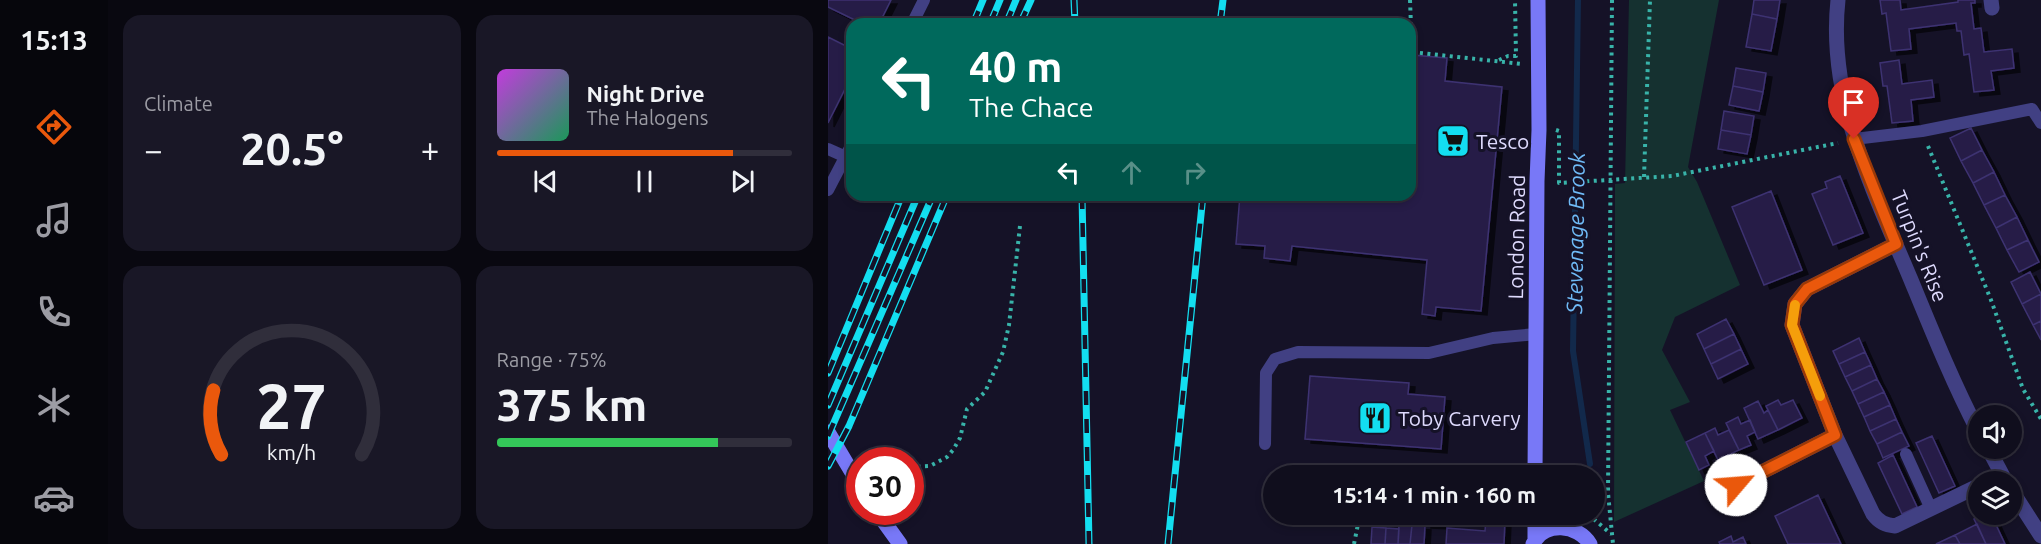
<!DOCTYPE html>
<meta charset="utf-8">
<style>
:root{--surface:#100e1d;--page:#191726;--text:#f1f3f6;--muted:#9c9ca4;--line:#302e3b;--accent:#ea580c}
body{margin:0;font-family:Ubuntu,sans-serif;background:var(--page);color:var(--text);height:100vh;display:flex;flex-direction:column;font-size:22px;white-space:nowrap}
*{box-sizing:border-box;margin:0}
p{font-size:20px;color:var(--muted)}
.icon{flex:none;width:33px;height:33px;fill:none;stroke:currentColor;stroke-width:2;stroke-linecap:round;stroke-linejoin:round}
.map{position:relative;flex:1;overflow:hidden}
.sheet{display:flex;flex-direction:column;gap:15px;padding:15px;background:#090810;width:720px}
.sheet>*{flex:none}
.banner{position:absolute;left:18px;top:18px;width:570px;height:183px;border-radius:18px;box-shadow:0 3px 9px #0003,0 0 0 2px var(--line);background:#00695c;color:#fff;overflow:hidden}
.buttons{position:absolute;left:1140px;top:405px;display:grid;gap:12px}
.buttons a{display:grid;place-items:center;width:54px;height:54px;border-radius:50%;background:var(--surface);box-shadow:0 3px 9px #0003,0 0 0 2px var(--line);font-size:30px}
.speed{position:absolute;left:18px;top:447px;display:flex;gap:12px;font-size:30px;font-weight:700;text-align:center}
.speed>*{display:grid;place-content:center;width:78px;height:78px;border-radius:50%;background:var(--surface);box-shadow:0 3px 9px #0003,0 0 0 2px var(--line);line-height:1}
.speed .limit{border:9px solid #d22;background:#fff;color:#111}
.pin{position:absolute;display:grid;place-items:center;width:51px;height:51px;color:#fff;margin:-62px -26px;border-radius:50% 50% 50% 0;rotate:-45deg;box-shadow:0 0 6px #0007}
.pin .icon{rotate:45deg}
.me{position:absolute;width:66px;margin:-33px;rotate:63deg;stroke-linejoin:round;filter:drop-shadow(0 0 4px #0008)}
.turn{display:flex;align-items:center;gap:21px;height:126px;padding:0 24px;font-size:27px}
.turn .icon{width:78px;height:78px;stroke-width:2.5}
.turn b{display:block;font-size:42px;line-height:51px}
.lanes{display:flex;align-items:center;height:57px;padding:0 24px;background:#0003;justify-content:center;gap:30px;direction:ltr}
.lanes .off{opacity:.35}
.big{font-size:45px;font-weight:700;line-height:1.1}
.sheet .card{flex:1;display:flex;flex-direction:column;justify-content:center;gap:9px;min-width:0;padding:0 21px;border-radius:18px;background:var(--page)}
.sheet .dial{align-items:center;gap:0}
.dial svg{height:156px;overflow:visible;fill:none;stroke:var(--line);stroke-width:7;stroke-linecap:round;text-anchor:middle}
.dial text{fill:var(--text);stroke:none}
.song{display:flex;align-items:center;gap:18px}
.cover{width:72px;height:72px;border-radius:9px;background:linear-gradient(135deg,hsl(290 70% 55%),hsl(150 70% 35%))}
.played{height:6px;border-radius:3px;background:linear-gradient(90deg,var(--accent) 80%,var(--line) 80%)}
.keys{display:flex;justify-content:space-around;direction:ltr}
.heat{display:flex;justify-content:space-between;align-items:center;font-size:33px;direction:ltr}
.charge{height:9px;border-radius:4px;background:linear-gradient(90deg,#34c759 75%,var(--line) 0)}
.sheet .tiles{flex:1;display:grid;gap:15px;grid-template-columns:repeat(2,1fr)}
.trip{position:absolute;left:435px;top:465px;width:342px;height:60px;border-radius:30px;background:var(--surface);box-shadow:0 3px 9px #0003,0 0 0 2px var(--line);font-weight:700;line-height:60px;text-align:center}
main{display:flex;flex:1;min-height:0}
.menu{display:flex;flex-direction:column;width:108px;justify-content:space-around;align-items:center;background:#06060c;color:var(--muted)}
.menu .icon{width:42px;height:42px}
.menu .on{color:var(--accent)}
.menu b{font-size:27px;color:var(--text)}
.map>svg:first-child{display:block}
</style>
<main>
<nav class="menu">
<b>15:13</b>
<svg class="icon on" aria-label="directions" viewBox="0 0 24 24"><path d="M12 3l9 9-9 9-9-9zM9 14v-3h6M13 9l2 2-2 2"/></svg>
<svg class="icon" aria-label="music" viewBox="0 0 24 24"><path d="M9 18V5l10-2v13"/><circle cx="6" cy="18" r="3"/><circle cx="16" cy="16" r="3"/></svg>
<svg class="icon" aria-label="phone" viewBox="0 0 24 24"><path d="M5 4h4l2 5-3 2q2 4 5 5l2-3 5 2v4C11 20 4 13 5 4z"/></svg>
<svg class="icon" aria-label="climate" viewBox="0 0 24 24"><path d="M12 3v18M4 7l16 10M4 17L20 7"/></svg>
<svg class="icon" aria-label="car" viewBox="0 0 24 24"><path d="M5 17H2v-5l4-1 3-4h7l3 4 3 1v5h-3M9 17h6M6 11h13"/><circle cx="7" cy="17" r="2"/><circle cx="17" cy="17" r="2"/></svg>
</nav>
<section class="sheet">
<div class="tiles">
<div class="card"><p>Climate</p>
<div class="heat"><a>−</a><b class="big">20.5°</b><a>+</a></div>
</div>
<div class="card">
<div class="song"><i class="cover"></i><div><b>Night Drive</b><p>The Halogens</p></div></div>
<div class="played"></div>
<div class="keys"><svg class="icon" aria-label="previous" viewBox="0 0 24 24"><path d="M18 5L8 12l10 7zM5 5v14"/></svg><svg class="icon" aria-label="pause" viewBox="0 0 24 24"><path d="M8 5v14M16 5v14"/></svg><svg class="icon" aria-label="next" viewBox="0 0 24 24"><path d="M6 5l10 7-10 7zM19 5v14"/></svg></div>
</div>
<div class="card dial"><svg viewBox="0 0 100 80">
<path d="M14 69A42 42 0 1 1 86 69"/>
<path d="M14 69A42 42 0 0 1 10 36" stroke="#ea580c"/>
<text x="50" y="56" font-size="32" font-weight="700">27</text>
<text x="50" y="72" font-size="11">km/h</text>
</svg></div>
<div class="card"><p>Range · 75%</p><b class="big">375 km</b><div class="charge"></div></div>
</div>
</section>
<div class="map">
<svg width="1213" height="544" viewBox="0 0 1213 544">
<defs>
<filter id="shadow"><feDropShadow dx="6" dy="4" stdDeviation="0" flood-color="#0009"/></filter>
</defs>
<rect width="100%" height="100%" fill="#151227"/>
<!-- green -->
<path fill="#153130" d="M801,0h90l-31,167 9,15 43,103 -65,32 -13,33 28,52 -20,8 34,71 -90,41 1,-338 10,-1z"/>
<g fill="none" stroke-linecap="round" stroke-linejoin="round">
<!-- stream -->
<path stroke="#12294b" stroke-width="6" d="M750,0l-5,351 17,113"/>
</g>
<!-- building -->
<path fill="#261f47" stroke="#3e3272" stroke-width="1.5" filter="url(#shadow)" d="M0,0h63l-12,24h-16l-35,-17z
M926,0h26l-3,19 -25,-5z
M1052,0h20l1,10 57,-8v-2h17v3h-4l3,26 7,-1 3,24 28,-3 2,19 -23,3 3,19 -20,2 -5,-38 -5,1 -3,-24h-4l-1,-8 -47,6 2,20 -20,2 -5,-38 -4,1z
M924,14l25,5 -6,32 -25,-4z
M0,37l24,12v26l-24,48z
M584,55l35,3 -2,23 57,6 -21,224 -45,-4 -1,9 -13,-2 5,-54 -135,-14 -2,15 -26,-3 1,-12 -29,-2 4,-49h170v-118z
M1071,60l3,24 30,-4 2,17 -23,3 2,21 -21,2 -5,-37h-4l-3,-23z
M908,68l30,5 -3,19 -30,-6z
M905,86l30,6 -4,19 -30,-6z
M896,111l30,5 -3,19 -30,-5z
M1143,128l11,22 -21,11 -11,-23z
M893,130l30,5 -4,19 -29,-5z
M1154,150l12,22 -21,11 -12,-22z
M1166,172l11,23 -21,10 -11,-22z
M1012,176l23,57 -30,12 -21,-51 15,-6 -2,-6z
M943,191l31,79 -38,15 -32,-78z
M1177,195l12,22 -21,11 -12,-23z
M1189,217l11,23 -21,10 -11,-22z
M1200,240l11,22 -20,10 -12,-22z
M1202,272l11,22 -19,10 -11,-22z
M1213,294v27l-8,4 -11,-21z
M898,319l8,15 -30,15 -7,-15z
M1213,321v19l-8,-15z
M906,334l7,15 -30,15 -7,-15z
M1031,338l6,14 -26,12 -6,-13z
M913,349l7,15 -30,15 -7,-15z
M1037,352l6,13 -26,12 -6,-13z
M1043,365l6,14 -25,12 -7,-14z
M482,376l99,7 -1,11 37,3 -4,52 -136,-10z
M1049,379l7,13 -26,12 -6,-13z
M1056,392l6,13 -26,12 -6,-13z
M950,400l3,5 12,-5 9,18 -24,12 -12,-24z
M930,401l6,12 4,-3 10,20 -20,9 -14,-31z
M1062,405l6,14 -26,12 -6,-14z
M910,417l3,7 9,-4 5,12 -8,4 4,9 -12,5 -13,-27z
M1068,419l6,13 -25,12 -7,-13z
M887,428l3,7 11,-5 10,20 -21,10 -13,-27z
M1074,432l7,14 -26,12 -6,-14z
M877,433l9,18 -9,5 4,9 -10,5 -13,-28z
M1104,436l23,50 -16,7 -23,-50z
M1065,455l24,52 -15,7 -24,-51z
M990,495l23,49h-53l-13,-28z
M597,514h20l-1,11 -19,-1z
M1155,514h8l14,30h-19l-12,-25z
M658,519l19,1 -1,24h-58l1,-16 38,3z
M571,524l13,1 -2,19h-12z
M1149,524l9,20h-26l-5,-9z
M584,525l13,1 -1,18h-14z
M544,527l14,1 -1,16h-14z
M558,528l13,1 -1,15h-13z
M1127,535l5,9h-24z
M903,536l2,6 10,-5 3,7h-26l-1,-2z"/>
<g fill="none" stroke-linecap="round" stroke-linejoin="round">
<!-- path -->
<path stroke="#38b3a9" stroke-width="4" stroke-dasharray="3 4.5" stroke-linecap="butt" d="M582,0l2,52 110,12
M784,0l-4,493 5,51
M671,60l9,-4h8l-1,-56
M728,130l3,1v52l113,-7 166,-33
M1100,146l63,154 32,89 18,30
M816,177l6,-177
M82,467l20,-1 17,-9 6,-7 7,-12 7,-29 18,-17 18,-40 6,-27 11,-99
M722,475l19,-3 2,4
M766,493h14
M760,514l23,20
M526,544l6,-30"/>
<!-- lane -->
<path stroke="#414083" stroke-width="12" d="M84,24l12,-24
M1026,139l68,-8 110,-22 9,14
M0,149l18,8
M0,190l24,-46
M437,444l1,-71 9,-14 23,-7 131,1 64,-15 43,-4
M1078,454l25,55"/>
<!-- street -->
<path stroke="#414083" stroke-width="15" d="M1010,0c-11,99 36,192 73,280 21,51 42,103 67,151
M1163,0l1,8
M1068,244l-89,45 -12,15 -3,21 43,110 38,79c6,8 12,11 22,12l83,-40
M1160,448l18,34
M908,485l99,-50
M1184,491l29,45"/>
<!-- secondary -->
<path stroke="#7878f7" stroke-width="15" d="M0,432l32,54
M707,476l2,-295 2,-51 -1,-130
M49,512l23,32
M707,540v-26
M705,544c11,-23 45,-20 57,0"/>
<!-- rail casing -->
<g stroke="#13def0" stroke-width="7">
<path id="rail" d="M246,0l1,24
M145,24l10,-24
M162,24l10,-24
M178,24l10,-24
M192,24l11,-24
M392,24l3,-24
M254,195l7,349
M0,373l74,-178
M0,405l90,-210
M0,436l105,-241
M0,466l21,-40 98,-231
M340,544l35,-349"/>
</g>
<!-- rail -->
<use href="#rail" stroke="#151227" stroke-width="4.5" stroke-dasharray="14" stroke-linecap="butt"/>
</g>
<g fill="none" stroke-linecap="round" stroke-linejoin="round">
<!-- route casing -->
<g stroke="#983908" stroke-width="15">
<path id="route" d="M908,485l99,-50 -43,-110 3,-21 12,-15 89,-45 -42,-105"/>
</g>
<!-- route -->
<use href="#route" stroke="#ea580c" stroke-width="10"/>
<!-- slow -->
<path stroke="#f59e0b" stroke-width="10" d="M967,305l-3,20 28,71"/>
</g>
<!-- icons -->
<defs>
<g id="supermarket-square" transform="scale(1.725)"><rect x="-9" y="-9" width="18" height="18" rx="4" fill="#13def0" stroke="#151227"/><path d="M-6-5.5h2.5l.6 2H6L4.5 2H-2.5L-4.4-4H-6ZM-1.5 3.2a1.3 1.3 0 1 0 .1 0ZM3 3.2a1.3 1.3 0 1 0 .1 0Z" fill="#111"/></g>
<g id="restaurant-square" transform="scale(1.725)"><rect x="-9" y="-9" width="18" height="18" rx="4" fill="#13def0" stroke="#151227"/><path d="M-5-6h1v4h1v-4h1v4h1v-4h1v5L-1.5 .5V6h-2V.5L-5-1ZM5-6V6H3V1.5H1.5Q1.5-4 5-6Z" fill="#111"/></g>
</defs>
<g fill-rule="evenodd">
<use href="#supermarket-square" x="625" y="141"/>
<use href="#restaurant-square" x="547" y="418"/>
</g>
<g text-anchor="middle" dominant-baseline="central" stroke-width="6" stroke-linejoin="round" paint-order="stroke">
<!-- poi labels -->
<g font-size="21" fill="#dedafd" stroke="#151227" text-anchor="start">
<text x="648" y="141">Tesco</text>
<text x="570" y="418">Toby Carvery</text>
</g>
<!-- street labels -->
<g font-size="21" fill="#dedafd" stroke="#151227">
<text transform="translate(688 237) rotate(-89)">London Road</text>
<text transform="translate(1092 246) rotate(68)">Turpin's Rise</text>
</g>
<!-- water labels -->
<g font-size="22" font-style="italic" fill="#6fbaf6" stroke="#151227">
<text transform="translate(747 233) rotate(-89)">Stevenage Brook</text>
</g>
</g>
</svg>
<div class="buttons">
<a><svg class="icon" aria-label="sound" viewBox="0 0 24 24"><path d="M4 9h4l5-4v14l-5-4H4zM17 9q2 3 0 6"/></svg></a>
<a><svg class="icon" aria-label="layers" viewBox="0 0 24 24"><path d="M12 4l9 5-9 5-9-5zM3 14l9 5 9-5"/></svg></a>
</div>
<div class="speed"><div class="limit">30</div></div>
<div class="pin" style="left:1026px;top:139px;background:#d93025"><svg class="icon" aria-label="arrive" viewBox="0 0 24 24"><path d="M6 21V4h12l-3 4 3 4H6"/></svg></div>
<svg class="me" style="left:908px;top:485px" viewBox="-20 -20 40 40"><circle r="19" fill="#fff"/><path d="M0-13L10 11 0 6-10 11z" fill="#ea580c"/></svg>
<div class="trip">15:14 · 1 min · 160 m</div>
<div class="banner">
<div class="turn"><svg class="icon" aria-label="left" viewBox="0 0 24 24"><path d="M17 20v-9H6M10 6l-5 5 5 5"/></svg><div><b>40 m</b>The Chace</div></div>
<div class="lanes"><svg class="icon" aria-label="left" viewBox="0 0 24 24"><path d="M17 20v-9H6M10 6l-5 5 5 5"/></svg><svg class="icon off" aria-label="ahead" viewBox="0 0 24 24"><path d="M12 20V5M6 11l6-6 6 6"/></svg><svg class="icon off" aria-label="right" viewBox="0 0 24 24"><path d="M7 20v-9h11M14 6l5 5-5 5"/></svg></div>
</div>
</div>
</main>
